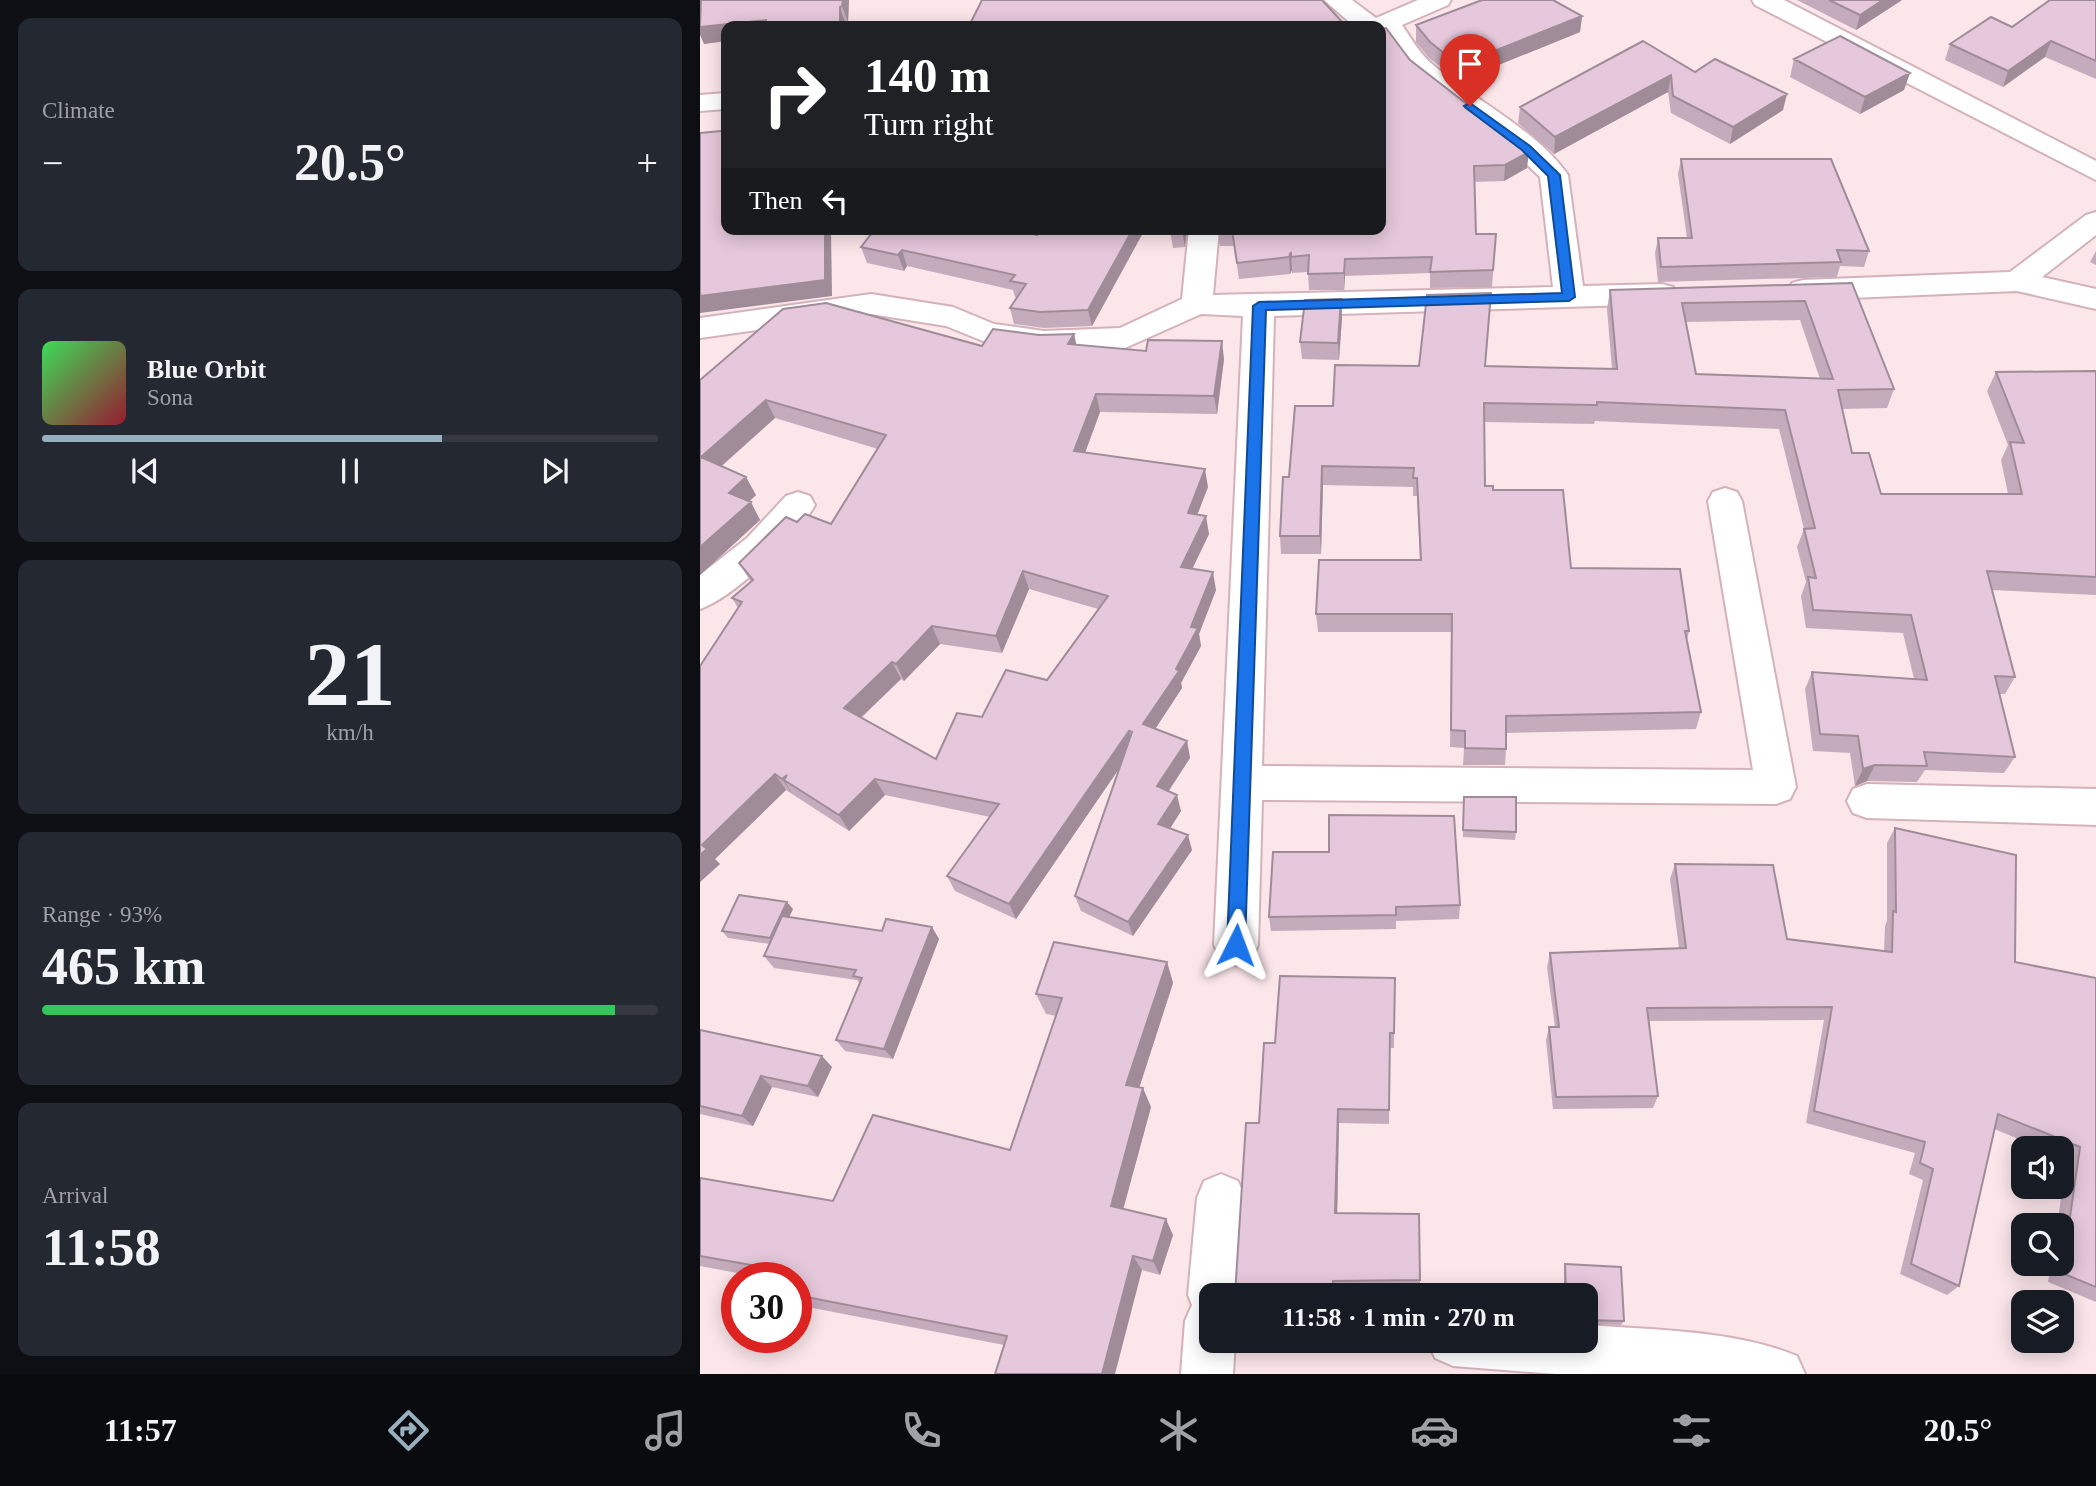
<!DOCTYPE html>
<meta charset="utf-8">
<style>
:root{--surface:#171b24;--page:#242831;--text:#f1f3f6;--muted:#9ea1a6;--line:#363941;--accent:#98afbe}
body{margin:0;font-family:Georgia,serif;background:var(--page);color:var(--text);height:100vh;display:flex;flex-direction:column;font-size:26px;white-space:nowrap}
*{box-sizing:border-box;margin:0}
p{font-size:23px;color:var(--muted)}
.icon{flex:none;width:38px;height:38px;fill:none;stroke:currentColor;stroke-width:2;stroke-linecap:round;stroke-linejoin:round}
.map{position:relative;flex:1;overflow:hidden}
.details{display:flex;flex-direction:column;gap:18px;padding:18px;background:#0d0f14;width:700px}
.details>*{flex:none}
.banner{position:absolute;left:21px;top:21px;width:665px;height:214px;border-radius:14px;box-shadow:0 4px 18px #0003;background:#202124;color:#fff;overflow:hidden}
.fabs{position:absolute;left:1311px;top:1136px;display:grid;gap:14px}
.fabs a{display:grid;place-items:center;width:63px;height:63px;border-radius:14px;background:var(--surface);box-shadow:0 4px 18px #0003;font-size:35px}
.speed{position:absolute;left:21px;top:1262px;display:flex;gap:14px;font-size:35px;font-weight:700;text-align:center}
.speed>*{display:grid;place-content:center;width:91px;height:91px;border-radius:50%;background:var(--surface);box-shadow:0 4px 18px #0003;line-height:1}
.speed .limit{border:10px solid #d22;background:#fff;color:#111}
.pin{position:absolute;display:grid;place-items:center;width:60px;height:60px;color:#fff;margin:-72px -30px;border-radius:50% 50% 50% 0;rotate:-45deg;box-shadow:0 0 7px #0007}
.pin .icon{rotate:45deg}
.me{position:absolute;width:77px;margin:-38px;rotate:3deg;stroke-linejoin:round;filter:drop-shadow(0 0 5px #0008)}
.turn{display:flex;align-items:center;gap:24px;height:147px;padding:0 28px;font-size:32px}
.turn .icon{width:91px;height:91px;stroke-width:2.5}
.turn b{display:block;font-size:49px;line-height:60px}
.then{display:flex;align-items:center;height:66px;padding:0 28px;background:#0003;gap:14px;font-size:26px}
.big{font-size:52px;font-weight:700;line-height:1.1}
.details .card{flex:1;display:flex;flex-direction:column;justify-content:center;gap:10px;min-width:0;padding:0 24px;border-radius:14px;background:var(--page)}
.details .dial{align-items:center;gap:0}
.dial b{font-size:91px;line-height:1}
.song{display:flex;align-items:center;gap:21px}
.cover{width:84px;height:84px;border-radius:10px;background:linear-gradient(135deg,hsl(130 70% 55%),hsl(350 70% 35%))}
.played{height:7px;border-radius:4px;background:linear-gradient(90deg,var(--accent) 65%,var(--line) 65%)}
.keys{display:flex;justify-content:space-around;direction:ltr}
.heat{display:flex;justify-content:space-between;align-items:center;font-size:38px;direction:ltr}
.charge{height:10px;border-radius:5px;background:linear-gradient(90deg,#34c759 93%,var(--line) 0)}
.trip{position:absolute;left:499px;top:1283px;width:399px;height:70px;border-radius:14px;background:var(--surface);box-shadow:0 4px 18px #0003;font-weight:700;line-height:70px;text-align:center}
.dock{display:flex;height:112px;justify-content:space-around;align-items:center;background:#090b0e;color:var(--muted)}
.dock .icon{width:49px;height:49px}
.dock .active{color:var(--accent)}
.dock b{font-size:32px;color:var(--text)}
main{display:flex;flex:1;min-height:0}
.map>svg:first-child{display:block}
</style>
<main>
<section class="details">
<div class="card"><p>Climate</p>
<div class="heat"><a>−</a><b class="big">20.5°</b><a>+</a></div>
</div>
<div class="card">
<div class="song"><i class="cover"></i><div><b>Blue Orbit</b><p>Sona</p></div></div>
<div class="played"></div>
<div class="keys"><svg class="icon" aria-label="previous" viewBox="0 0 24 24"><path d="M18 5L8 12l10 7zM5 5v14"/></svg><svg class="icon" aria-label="pause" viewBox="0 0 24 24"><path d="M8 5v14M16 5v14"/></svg><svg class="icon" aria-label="next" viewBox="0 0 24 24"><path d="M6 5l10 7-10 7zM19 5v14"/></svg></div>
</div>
<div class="card dial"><b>21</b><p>km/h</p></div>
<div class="card"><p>Range · 93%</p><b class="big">465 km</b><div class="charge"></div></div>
<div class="card"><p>Arrival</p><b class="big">11:58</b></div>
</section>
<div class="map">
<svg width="1396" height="1374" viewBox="0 0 1396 1374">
<rect width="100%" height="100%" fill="#fbe6ea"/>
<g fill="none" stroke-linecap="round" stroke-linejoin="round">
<!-- street casing -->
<g stroke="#d4b2b9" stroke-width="4">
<path id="street" d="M624,0h28l24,18 42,-18h33l-3,5 -46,20c9,13 18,29 30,39 42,36 105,66 136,111l15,111 79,-2 11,3 4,7 -4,7 -11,3 -388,12 -12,450 491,4 -45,-269 5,-9 12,-4 12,4 5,9 54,286 -6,12 -14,5 -514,-4 -4,145 -7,14 -15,6 -15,-6 -7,-14 29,-629 -42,-2 -76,34 -81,3 -56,-8 -42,-17 -75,-12 -171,24v-20l171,-24 82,13 41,17 50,7 76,-3 62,-29 7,-70h30l-6,66 340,-8 -13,-110 -24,-23 -105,-80 -30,-41v-7h-27z
M1052,0h32l312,161v19l-341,-175z
M26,93v16l-26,2v-16z
M1396,212v23l-54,42 54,12v20l-79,-18 -214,9 -11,-3 -4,-7 4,-7 11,-3 207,-8 76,-57z
M98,492l12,4 5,9c-17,31 -82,93 -115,104v-34l47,-37 39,-42z
M1167,784l229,5v36l-229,-7 -14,-5 -6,-12 6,-12z
M521,1174l17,7 7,17 -7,97h-27v45h24l-2,34h-52l4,-53 7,-16 -4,-10 9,-97 7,-17z
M886,1325c67,5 149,5 211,31l8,18h-249l-103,-8 -18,-8 -8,-18h159z"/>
</g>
<!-- street -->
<use href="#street" fill="#fff" fill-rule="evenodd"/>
</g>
<!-- wall -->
<path fill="#c5acbc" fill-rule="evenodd" d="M1,0h148l-1,22 -144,22z
M1097,0h105l-46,30z
M1396,0v79l-51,-22 -42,30 -58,-27 5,-16 62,-17z
M882,16l-2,16 -121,49 -30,-23 -13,-16v-17z
M1094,59l110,31 -44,24 -70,-37z
M710,60l117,108 -23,13 -30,1 2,52h20l-4,53 -62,1v-15l-85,3 -1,14h-35l-1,-18 -16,1v-3l-2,4 -51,5 -5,-33h-14l-2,-17z
M995,72l88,38 -53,34 -59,-31 -3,-21 -114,62 -36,-31 2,-16z
M981,159l188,92 -5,16 -24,-1 -3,11 -179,5 -3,-29 3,-15h29l-9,-64z
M341,229h104l-53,97 -48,2 -30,-4 -4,-16 7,-10 -2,-1 -2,-7 -106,-24 -3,5 -37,-8 -6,-16 176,-12z
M487,229l-2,18 -12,1 -3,-17z
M1396,251v14l-6,-3z
M1152,283l42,106 -7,19 -45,1 10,44 29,41h127l-7,-34 7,-15 -21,-54 9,-19 100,-1v224l-104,-5 23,87 -10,17h-6l16,63 -11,16 -79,-3 -8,12 -50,-1 -12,5 -5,-33 -37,-2 -8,-62 7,-17 102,7 -11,-46 -97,-5 -5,-32 5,-14 -9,-35 7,-18 -25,-100 -184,-8 -1,3 -110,-2 1,64 8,4 78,78 118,63 -2,9 14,72 -5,17 -190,4v16l-1,16h-42l1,-17 -14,-1 1,-115h-133l-2,-18 104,-54 -3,-64h-4v-9l-90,-2 -2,69h-40l-1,-18 9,-59 44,-71 152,-40 127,3 -5,-60 3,-19zM1100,320l20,59 -124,-5 -10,-52z
M641,299l1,18 -3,43 -37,-1 -2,-17z
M374,334l2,11 148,14 -7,55 -117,-2 -15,41 123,34 -11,28 12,19 -17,35 24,21 -17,44 2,12 -20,37 1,5 -27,41 32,12 3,17 -21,33 12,20 -11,17 22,22 -59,86 -52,-25 -6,-15 45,-129 -104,152 -61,-28 -8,-15 43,-59 -105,-22 -36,36 -63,-41 -71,69 5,5 -20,18v-216l38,-58 -6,-10 19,-16 -12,-19 58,-41 34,2 47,-75 -103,-31 -53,48 34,29 -7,6 11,19 -60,55v-195l282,-34 57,-11zM329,589l69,20 -51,71 -65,37 -46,42 -75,-41 40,-39 3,2 36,-37 62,9z
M763,804l53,28 -1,8 -52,-3z
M1195,828l120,134 81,16v324l-48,-20 3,-18h11v-39h-5l10,-67 -5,-2v-8h-21l-47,-19 -35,157 -12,9 -47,-21 23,-94 -14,-6 6,-21 -109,-30 18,-103 -176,1 10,75 -5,12 -100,1 -7,-69 3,-13h6l-8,-60 3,-14 129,-5 -9,-69 5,-15 112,75 97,12 1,-25 2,-5v-78z
M573,852l187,53 -1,14 -63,2v8l-125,2 -2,-14z
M93,909l-4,8 150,22 -46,120 -48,-8 -9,-11 24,-56 -3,-4 -83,-12 -10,-12 6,-12 -42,-6 -6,-7z
M467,962l6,21 -34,105 12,19 -28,102 50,26 -13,40 -18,-5 -138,75 -207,-40 -1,-27h-32l-64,-12v-88l133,23 177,-51 46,-134 -10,-2 -10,-20z
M695,978l-1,70h-4l-1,76 -50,-1 -2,90 83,67v10l-85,2 -76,-169 16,-80z
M0,1030l132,37 -14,30 -46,-10 -19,39 -53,-12z
M865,1264l59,57 -3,4 -35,-1v-29h-22v-26z"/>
<!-- shaded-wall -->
<path fill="#a08c99" d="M143,0h6l-1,22 -6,-16z
M1183,0h19l-46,30 4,-15z
M140,7l5,15v4h-5z
M882,16l-2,16 -121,49v-16z
M66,20l2,6h-42v15l-22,3 -4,-9v-8z
M1351,41l-6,16 -42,30 5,-16z
M1210,73l-6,17 -44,24 5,-17z
M971,75l-3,17 -114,62 1,-17z
M1087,94l-4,16 -53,34 3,-17z
M829,152l-2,16 -23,13 1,-16z
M125,229h6l1,67 -132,17v-17z
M433,229h12l-53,97 -4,-16z
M482,229h5l-2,18 -3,-16z
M202,250l5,16 -3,5 -6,-16z
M591,252l1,18 -2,4 -1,-17z
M645,259v17l-1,14v-17z
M641,299l1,18 -3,43 -1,-17z
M374,334l4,18 -10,-8z
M522,341l2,18 -7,55 -3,-18z
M396,394l4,18 -21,57 -5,-18z
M66,400l9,18 -64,57 -10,-18z
M622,466l1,19 -2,69 -1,-18z
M505,469l3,18 -17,44 -3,-18z
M46,477l10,18 -17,16 -10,-18z
M51,502l9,18 -60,55v-28z
M506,516l3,18 -24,50 -4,-17z
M323,571l6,18 -27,64 -6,-17z
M513,572l3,18 -17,44 2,12 -20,37 1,5 -34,52 -5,-16 33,-55z
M232,626l8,18 -36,37 -8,-17z
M192,662l9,17 -48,46 -9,-17z
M429,731l5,16 -118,172 -7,-15z
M487,741l3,17 -29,44 -4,-16z
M1175,765l-8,16 -12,5 8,-17z
M75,774l11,16 -71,69 5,5 -20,18v-27l2,-10z
M87,775l-3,5 9,15 -11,-16z
M175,779l10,16 -36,36 -10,-16z
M477,795l4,16 -18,29 -5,-16z
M488,835l4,15 -59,86 -5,-14z
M87,902l6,7 -17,36 -6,-7z
M232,927l7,12 -46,120 -9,-10z
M467,962l6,21 -39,121 -8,-19z
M122,1056l10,11 -14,30 -10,-11z
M61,1076l11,11 -19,39 -11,-10z
M443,1088l8,19 -31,114 -9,-15z
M638,1109l1,14 -2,101 -2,-11z
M466,1219l7,16 -13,40 -7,-14z
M433,1256l9,14 -27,104h-13z"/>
<!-- building -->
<path fill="#e5c8db" stroke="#a08c99" stroke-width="2" fill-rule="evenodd" d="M1,0h142l-1,6 -2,1v19h-74v-6l-66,7z
M282,0h340l24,26h-377z
M782,0h71l29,16 -123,49 -29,-23 -14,-17z
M1129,0h54l-23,15z
M1350,0h46v61l-45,-20 -43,30 -58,-27 41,-27 21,10z
M686,28l24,32 119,92 -24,13 -31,1 2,68h20l-3,36 -63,2 2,-15 -87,2 -1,14 -36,1 1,-19 -18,2v-5l-2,5 -52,6 -5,-33 -14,-1h163v-200z
M1140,36l70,37 -45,24 -71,-38z
M943,41l52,31 20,-13 72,35 -54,33 -60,-31 -2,-21 -116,62 -35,-30z
M26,125v104h99v51l-125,16v-163l21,-2z
M981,159h150l38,92 -32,-1 4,12 -180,5 -3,-29h34z
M175,229h139l23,6 4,-6h92l-45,81 -48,2 -30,-4 16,-24 -16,-3 5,-6 -113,-25 -4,5 -37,-8z
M471,229h11v2h-12z
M1152,283l42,106 -56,1 14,63h17l12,41h141l-12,-52 14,1 -28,-71 100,-1v206l-109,-6 28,106 -20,-1 20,81 -91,-5 3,14 -52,-1 -12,4 -5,-33 -38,-2 -8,-62 115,8 -16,-65 -98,-5 -5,-33 8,1 -12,-49 11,-1 -30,-118 -188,-8v3l-113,-2 1,83h8v4h70l8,78 109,1 9,62h-4l16,81 -195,4v33l-41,-1v-17l-14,-1 1,-116h-136l3,-54h102l-4,-82h-4l1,-10 -92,-2 -2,70h-40l3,-59h6l6,-71h38l2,-41 84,1 8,-71 64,-2 -6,73 132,3 -7,-79zM1105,301l28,78 -137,-5 -14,-71z
M641,299l-3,44 -38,-1 5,-42z
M126,303l156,43 11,-17 46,6 35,-1 -6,10 78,7 2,-11 74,1 -8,55 -118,-2 -22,57 131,18 -17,44 18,3 -25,51 32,5 -22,55 7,1 -22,41 3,2 -36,53 44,17 -30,45 20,9 -19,29 30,11 -60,87 -53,-26 57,-164 -3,-1 -120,173 -62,-28 52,-72 -124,-25 -36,36 -55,-35 3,-5 -5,4 -7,-5 -73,71 5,4 -7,6v-189l42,-64 -10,-4 21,-18 -14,-17 47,-46 11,5 8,-8 26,10 55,-89 -120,-35 -65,57 45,20 -17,16 22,9 -51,45v-167l83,-71zM323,571l85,25 -61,84 -41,-10 -24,47 -25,-4 -21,46 -92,-51 48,-46 4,2 36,-38 64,10z
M764,797h52v35l-53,-2z
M629,815l125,1 6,89 -64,2v8l-127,2 4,-65h56z
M1195,828l121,27 -1,107 81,16v309l-34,-14 18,-126 -82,-33 -39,172 -48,-22 22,-95 -13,-6 5,-21 -111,-31 18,-104 -185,1 11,88 -102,1 -7,-70h10l-9,-74 136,-5 -11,-84 98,1 14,74 105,13 1,-41 3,1z
M39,895l48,7 -17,36 -48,-7z
M82,916l100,15 4,-12 46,8 -48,122 -48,-9 26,-62 -9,-2 3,-6 -92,-14z
M354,942l113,20 -41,123 17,3 -32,118 55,13 -13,42 -20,-5 -31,118h-107l12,-38 -211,-41v-17h-14l3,-7 -85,-15v-78l133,23 40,-86 137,35 52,-152 -26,-4z
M580,976l115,2 -1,55h-4l-1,77 -51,-1 -3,104 84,1 1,66 -87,1v14h-98l11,-172h13l5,-80h11z
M0,1030l122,26 -14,30 -47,-10 -19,40 -42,-10z
M865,1264l56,3 3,54 -38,-1v-25h-20z"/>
<!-- route -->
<path fill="#1a73e8" stroke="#114b97" stroke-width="2" d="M770,103l60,43 30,29 15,122 -6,4 -303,9 -21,635 -3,6 -6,2 -7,-2 -2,-6 26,-639 6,-4 303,-9 -14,-117 -26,-26 -56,-42 -2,-2z"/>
</svg>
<div class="fabs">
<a><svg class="icon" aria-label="sound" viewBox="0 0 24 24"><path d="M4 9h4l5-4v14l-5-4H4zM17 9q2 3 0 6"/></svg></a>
<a><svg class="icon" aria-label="search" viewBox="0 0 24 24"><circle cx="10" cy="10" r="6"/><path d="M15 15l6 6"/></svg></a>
<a><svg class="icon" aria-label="layers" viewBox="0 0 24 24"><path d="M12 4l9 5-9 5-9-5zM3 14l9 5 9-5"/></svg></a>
</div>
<div class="speed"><div class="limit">30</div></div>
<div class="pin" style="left:770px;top:106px;background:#d93025"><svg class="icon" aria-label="arrive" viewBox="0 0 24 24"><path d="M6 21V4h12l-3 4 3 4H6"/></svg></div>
<svg class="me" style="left:536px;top:945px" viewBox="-20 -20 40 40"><path d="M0-17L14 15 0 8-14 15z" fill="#1a73e8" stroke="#fff" stroke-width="4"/></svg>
<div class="trip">11:58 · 1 min · 270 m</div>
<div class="banner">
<div class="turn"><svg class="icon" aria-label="right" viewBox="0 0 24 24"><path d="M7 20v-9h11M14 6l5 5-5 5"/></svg><div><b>140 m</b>Turn right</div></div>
<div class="then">Then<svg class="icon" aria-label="left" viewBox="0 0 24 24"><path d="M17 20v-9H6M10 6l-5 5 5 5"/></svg></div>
</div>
</div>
</main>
<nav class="dock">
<b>11:57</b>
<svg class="icon active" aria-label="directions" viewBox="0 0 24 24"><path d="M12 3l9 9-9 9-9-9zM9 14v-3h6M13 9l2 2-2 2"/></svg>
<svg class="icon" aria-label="music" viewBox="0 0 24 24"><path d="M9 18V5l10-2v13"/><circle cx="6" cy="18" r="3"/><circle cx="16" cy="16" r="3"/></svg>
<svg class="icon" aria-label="phone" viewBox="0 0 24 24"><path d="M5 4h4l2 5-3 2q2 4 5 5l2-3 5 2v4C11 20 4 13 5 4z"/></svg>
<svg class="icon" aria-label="climate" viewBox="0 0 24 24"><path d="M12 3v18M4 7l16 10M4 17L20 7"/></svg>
<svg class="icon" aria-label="car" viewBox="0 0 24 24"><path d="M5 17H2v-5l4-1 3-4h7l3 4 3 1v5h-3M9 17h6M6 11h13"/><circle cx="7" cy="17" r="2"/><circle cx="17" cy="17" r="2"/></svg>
<svg class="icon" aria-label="filters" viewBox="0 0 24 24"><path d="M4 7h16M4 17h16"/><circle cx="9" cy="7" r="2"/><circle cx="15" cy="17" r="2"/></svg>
<b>20.5°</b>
</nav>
